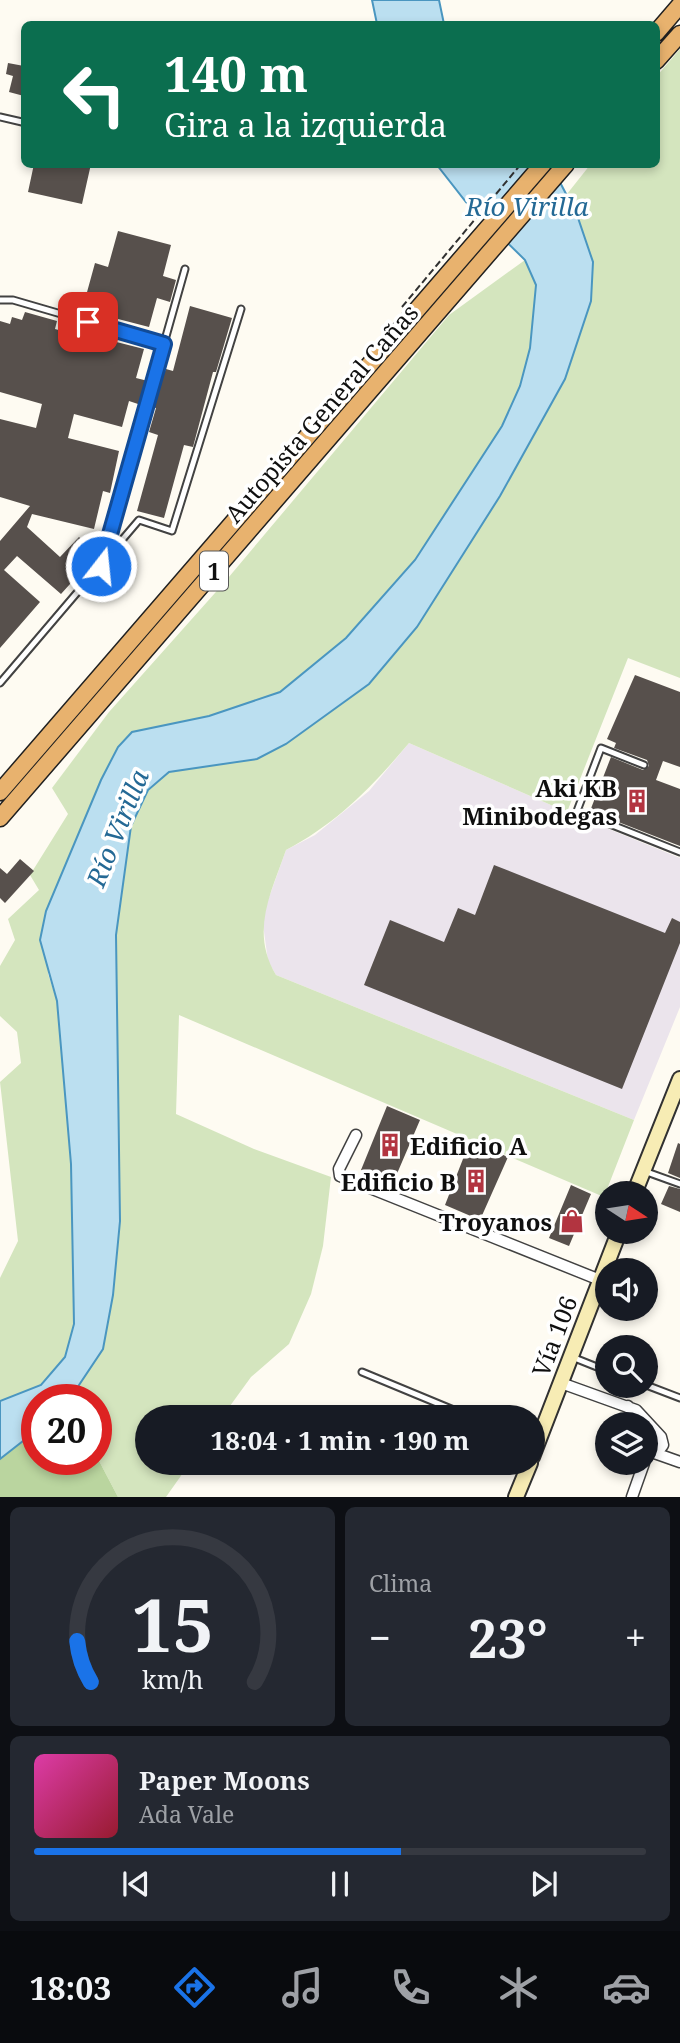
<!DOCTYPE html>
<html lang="es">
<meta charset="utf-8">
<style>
:root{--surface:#171b24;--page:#242831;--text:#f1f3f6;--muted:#9ea1a6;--line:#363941;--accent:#1a73e8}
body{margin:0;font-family:"Noto Serif",serif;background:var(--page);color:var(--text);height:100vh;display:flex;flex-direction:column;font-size:26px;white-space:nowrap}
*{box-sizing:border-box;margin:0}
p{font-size:23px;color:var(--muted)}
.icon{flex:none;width:38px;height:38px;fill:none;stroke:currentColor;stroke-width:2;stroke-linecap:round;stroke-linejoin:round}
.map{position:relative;height:1497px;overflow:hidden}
.panel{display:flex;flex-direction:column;gap:10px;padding:10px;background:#0d0f14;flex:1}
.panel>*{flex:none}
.banner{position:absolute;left:21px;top:21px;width:639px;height:147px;border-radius:10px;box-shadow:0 4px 10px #0003;background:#0b6e4f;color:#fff;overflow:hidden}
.needle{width:46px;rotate:102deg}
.tools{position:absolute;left:595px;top:1181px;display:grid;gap:14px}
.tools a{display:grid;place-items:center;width:63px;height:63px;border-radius:50%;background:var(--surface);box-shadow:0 4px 10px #0003;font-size:35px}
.speed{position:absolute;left:21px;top:1384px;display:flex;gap:14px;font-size:35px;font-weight:700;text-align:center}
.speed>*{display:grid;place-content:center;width:91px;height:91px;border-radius:50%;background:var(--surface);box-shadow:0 4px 10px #0003;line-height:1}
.speed .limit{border:10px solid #d22;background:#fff;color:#111}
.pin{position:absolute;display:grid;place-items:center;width:60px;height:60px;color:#fff;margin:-30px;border-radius:14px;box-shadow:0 4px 10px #0006}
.me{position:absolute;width:77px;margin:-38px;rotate:16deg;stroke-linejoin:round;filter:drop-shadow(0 0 5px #0008)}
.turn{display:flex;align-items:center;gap:24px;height:147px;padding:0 28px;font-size:32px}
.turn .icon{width:91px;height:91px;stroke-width:2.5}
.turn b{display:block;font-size:49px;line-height:60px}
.big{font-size:52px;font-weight:700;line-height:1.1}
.panel .widget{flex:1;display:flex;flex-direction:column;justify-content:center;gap:10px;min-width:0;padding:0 24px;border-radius:10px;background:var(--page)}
.panel .dial{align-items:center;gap:0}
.dial svg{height:182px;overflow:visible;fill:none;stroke:var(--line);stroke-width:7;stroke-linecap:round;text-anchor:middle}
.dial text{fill:var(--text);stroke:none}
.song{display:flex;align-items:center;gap:21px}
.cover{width:84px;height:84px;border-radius:10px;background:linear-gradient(135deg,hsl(320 70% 55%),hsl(350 70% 35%))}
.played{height:7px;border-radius:4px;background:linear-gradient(90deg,var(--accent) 60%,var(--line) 60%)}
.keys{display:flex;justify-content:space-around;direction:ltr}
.heat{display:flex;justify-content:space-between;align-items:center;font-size:38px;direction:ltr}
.panel .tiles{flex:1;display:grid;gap:10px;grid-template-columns:1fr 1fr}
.widget:last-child{grid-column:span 2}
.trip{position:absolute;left:135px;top:1405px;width:410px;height:70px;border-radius:35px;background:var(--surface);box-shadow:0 4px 10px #0003;font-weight:700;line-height:70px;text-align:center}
.dock{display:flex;height:112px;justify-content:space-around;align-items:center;background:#090b0e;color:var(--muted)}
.dock .icon{width:49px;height:49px}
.dock .current{color:var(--accent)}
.dock b{font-size:32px;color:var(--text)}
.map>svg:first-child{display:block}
</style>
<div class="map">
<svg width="680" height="1497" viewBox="0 0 680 1497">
<rect width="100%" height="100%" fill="#fefbf2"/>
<!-- industrial -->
<path fill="#ebe4ec" d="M409,743l158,69 113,46v149l-46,113 -358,-145 -8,-14 -6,-44 24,-67 29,-15 54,-44z"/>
<!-- green -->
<path fill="#d4e5be" d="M680,49v629l-52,-20 -61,154 -158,-69c-36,43 -73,81 -123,107 -15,43 -36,82 -10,125l358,145 -30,77 -425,-182 -3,99 78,35 77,28 -8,69 -12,48 -22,50 -38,33 -29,40 -75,1v45h43l-24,34h-48l-22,-42v-55h-27l34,-51 10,-54 7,-74 -4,-286 15,-108 17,-37 21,-18 88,-13 29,-15 214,-248 65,-117 26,-78 -14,-86 -10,-21 23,-29 66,-1v-87z
M525,260l11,25 -6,63 -10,38 -18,40 -87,134 -69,78 -66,54 -71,24 -77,16 -14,15 -17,33 -55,131 2,63 9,27 14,163 3,160 -9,33 -24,28 -41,16v-123l18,-37 -18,-159 21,-19 -4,-31 -17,-16v-50l15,-26 -7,-21 31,-29 -9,-15 38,-61 -16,-26 57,-76 114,-128 226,-269z"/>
<!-- forest -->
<path fill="#bad59f" d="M37,1430v30h59v-5l22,42h-118v-38z"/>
<!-- water -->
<path fill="#bbdff0" stroke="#4a96c0" stroke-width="2" d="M372,0h67l5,24h-67z
M437,165h114l26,50 16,47 -2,39 -26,78 -65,117 -83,131 -48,57 -83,60 -29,15 -88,13 -21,18 -17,36 -15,109 4,286 -7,74 -10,54 -34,51h-32v30l-37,29v-58l41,-16 24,-28 9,-33 -3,-160 -14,-163 -17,-61 6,-29 55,-131 17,-33 14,-15 77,-16 71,-24 66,-54 69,-78 87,-134 18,-40 10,-38 6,-63 -11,-25 -59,-58z"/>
<!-- building -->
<path fill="#57504c" d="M8,63l16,3v30l-15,-4 4,-16 -7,-2z
M34,164h57l-9,40 -54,-12z
M118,231l53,14 -8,31 13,4 -6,22 -13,-4 -8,29 -58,-15 -2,5 -8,-3 14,-51 13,4z
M190,306l42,12 -16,54h-3l-20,75 -9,-2 -20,73 -27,-7 21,-76 -9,-3 7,-24 -5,-1 15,-38 7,2z
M25,312l32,9 -2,8 18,5 5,-10 9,3 -2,7 59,15 -8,29 12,3 -7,24 -12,-4 -7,26 -48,-13 -6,24 51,13 -9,42 -7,-2 -9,38 -62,-15 -5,13 33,30 19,-20 18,17 -36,40 -44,-38 -13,14 36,32 -40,46v-107l30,-35 -30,-9v-78l36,9 6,-24 -42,-12v-71l10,3 2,-7 10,3z
M635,675l45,17v75l-17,-6 -7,19 24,9v57l-90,-35 21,-54 32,13 6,-4 -2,-6 -33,-12 2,-5 -9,-4z
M20,859l14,12 -29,32 -5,-5v-30l7,6z
M494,865l171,68 7,-15 8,4v21l-58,146 -258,-104 26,-65 54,22 14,-34 17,7z
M387,1106l33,14 -27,63 -32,-13z
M470,1141l38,16 -28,63 -35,-15z
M678,1143l2,1v34l-12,-5z
M571,1185l20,9 -22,52 -20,-8z
M669,1186l11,3v23l-19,-8z"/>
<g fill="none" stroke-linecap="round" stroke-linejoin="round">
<!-- service casing -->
<g stroke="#424242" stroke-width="9">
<path id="service" d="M0,117l22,5
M0,300h13l151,44
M102,563l83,-294
M0,683l139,-163 33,11 69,-222
M644,765l-43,-17 -24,63 103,41
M644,1171l36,13
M572,1357l35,14
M362,1372l111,46
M646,1385l34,13"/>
</g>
<!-- minor casing -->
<g stroke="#424242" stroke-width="13">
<path id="minor" d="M356,1135l-17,34 1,7 260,104
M561,1383l75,27 25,27 2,8 -6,8
M628,1406l10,18
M646,1450l34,12
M632,1497l12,-34"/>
</g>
<!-- secondary casing -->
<g stroke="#313131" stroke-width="18">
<path id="secondary" d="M634,1194l46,-115
M532,1457l87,-225
M516,1497l14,-34"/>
</g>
<!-- trunk casing -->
<g stroke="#202020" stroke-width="19">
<path id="trunk" d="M656,33l24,-28
M656,61l24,-27
M0,792l543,-628
M0,818l566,-654"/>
</g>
<!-- path -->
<path stroke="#313131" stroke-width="2" stroke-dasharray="7 3.5" stroke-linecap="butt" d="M402,307l119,-143"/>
<!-- service -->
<use href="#service" stroke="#fff" stroke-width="5"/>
<!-- minor -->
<use href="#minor" stroke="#fff" stroke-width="10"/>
<!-- secondary -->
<use href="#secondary" stroke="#f7ecb4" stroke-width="14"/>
<!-- trunk -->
<use href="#trunk" stroke="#e8b26e" stroke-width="16"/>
</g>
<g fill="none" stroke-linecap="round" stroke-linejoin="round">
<!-- route casing -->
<g stroke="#114b97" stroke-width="18">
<path id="route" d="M88,322l76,22 -63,222"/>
</g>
<!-- route -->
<use href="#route" stroke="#1a73e8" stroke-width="12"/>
</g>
<!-- icons -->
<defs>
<g id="building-bare" transform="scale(1.89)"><path d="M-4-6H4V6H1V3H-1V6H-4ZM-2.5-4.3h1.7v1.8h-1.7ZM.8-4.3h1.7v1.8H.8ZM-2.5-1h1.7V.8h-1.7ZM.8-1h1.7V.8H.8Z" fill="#b23440" stroke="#fff" stroke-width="2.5" paint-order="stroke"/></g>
<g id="shop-bare" transform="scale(1.89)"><path d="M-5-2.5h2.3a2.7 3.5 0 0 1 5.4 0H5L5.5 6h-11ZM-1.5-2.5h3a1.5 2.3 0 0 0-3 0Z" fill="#b23440" stroke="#fff" stroke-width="2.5" paint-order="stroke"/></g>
</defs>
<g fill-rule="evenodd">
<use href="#building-bare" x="637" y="801"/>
<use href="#building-bare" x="390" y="1145"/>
<use href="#building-bare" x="476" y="1181"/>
<use href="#shop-bare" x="572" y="1221"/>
</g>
<g text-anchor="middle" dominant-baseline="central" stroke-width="7" stroke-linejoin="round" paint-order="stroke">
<!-- shield labels -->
<rect fill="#fff" stroke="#575757" stroke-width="2" x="200" y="551.5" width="28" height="39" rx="5"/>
<g font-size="23" font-weight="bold" fill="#0f0f0f">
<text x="214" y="571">1</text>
</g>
<!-- street labels -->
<g font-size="24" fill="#0f0f0f" stroke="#fff">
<text transform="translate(321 413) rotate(-49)">Autopista General Cañas</text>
<text transform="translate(554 1336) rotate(-69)">Vía 106</text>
</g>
<!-- poi labels -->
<g font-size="24" font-weight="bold" fill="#0f0f0f" stroke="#fff" text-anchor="end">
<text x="617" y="787">Aki KB<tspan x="617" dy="28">Minibodegas</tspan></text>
<text x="410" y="1145" text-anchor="start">Edificio A</text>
<text x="456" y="1181">Edificio B</text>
<text x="552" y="1221">Troyanos</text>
</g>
<!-- water labels -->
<g font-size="26" font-style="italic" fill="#246995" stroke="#fff">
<text x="527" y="206">Río Virilla</text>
<text transform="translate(117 828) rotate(-68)">Río Virilla</text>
</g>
</g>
</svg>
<div class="tools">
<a><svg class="needle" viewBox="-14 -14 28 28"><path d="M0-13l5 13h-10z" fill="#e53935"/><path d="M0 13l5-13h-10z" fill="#9ea1a6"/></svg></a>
<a><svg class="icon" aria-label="sound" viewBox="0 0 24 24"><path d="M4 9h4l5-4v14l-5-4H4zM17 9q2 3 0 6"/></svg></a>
<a><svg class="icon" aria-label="search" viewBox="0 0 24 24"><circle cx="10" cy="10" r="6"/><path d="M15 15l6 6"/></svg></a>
<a><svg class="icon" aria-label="layers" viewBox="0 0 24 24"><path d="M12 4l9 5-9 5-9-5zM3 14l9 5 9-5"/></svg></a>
</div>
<div class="speed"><div class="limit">20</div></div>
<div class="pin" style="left:88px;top:322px;background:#d93025"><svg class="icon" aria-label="arrive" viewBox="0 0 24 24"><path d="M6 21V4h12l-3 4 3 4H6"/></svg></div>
<svg class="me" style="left:101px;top:566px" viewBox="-20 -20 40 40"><circle r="17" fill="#1a73e8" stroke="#fff" stroke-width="3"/><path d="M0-11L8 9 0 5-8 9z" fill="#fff"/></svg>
<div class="trip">18:04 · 1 min · 190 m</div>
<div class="banner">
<div class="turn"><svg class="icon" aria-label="left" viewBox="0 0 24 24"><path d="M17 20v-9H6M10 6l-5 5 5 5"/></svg><div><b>140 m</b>Gira a la izquierda</div></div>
</div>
</div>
<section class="panel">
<div class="tiles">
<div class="widget dial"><svg viewBox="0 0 100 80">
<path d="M14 69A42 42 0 1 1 86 69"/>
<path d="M14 69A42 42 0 0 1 8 51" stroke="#1a73e8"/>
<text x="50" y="56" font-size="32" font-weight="700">15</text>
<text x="50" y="72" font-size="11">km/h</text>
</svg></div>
<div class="widget"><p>Clima</p>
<div class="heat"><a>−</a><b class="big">23°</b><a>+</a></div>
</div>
<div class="widget">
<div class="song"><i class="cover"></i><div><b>Paper Moons</b><p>Ada Vale</p></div></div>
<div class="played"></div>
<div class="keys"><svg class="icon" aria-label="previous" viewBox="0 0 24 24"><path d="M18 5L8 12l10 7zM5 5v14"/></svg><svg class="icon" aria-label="pause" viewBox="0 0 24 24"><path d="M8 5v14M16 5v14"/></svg><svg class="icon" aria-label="next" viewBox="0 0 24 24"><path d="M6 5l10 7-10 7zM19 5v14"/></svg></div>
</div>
</div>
</section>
<nav class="dock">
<b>18:03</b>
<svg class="icon current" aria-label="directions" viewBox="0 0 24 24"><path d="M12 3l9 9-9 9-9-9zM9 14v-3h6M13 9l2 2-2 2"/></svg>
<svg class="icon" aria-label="music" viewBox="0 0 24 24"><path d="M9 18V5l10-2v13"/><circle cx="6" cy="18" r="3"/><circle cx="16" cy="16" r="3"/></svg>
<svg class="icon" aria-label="phone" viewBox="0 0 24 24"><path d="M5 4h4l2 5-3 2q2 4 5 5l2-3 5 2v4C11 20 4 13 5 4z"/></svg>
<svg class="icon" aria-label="climate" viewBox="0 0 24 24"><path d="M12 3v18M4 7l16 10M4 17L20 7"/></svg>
<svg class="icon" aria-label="car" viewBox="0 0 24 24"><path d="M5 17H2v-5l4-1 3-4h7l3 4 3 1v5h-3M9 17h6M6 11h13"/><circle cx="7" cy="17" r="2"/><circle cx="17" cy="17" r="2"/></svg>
</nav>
